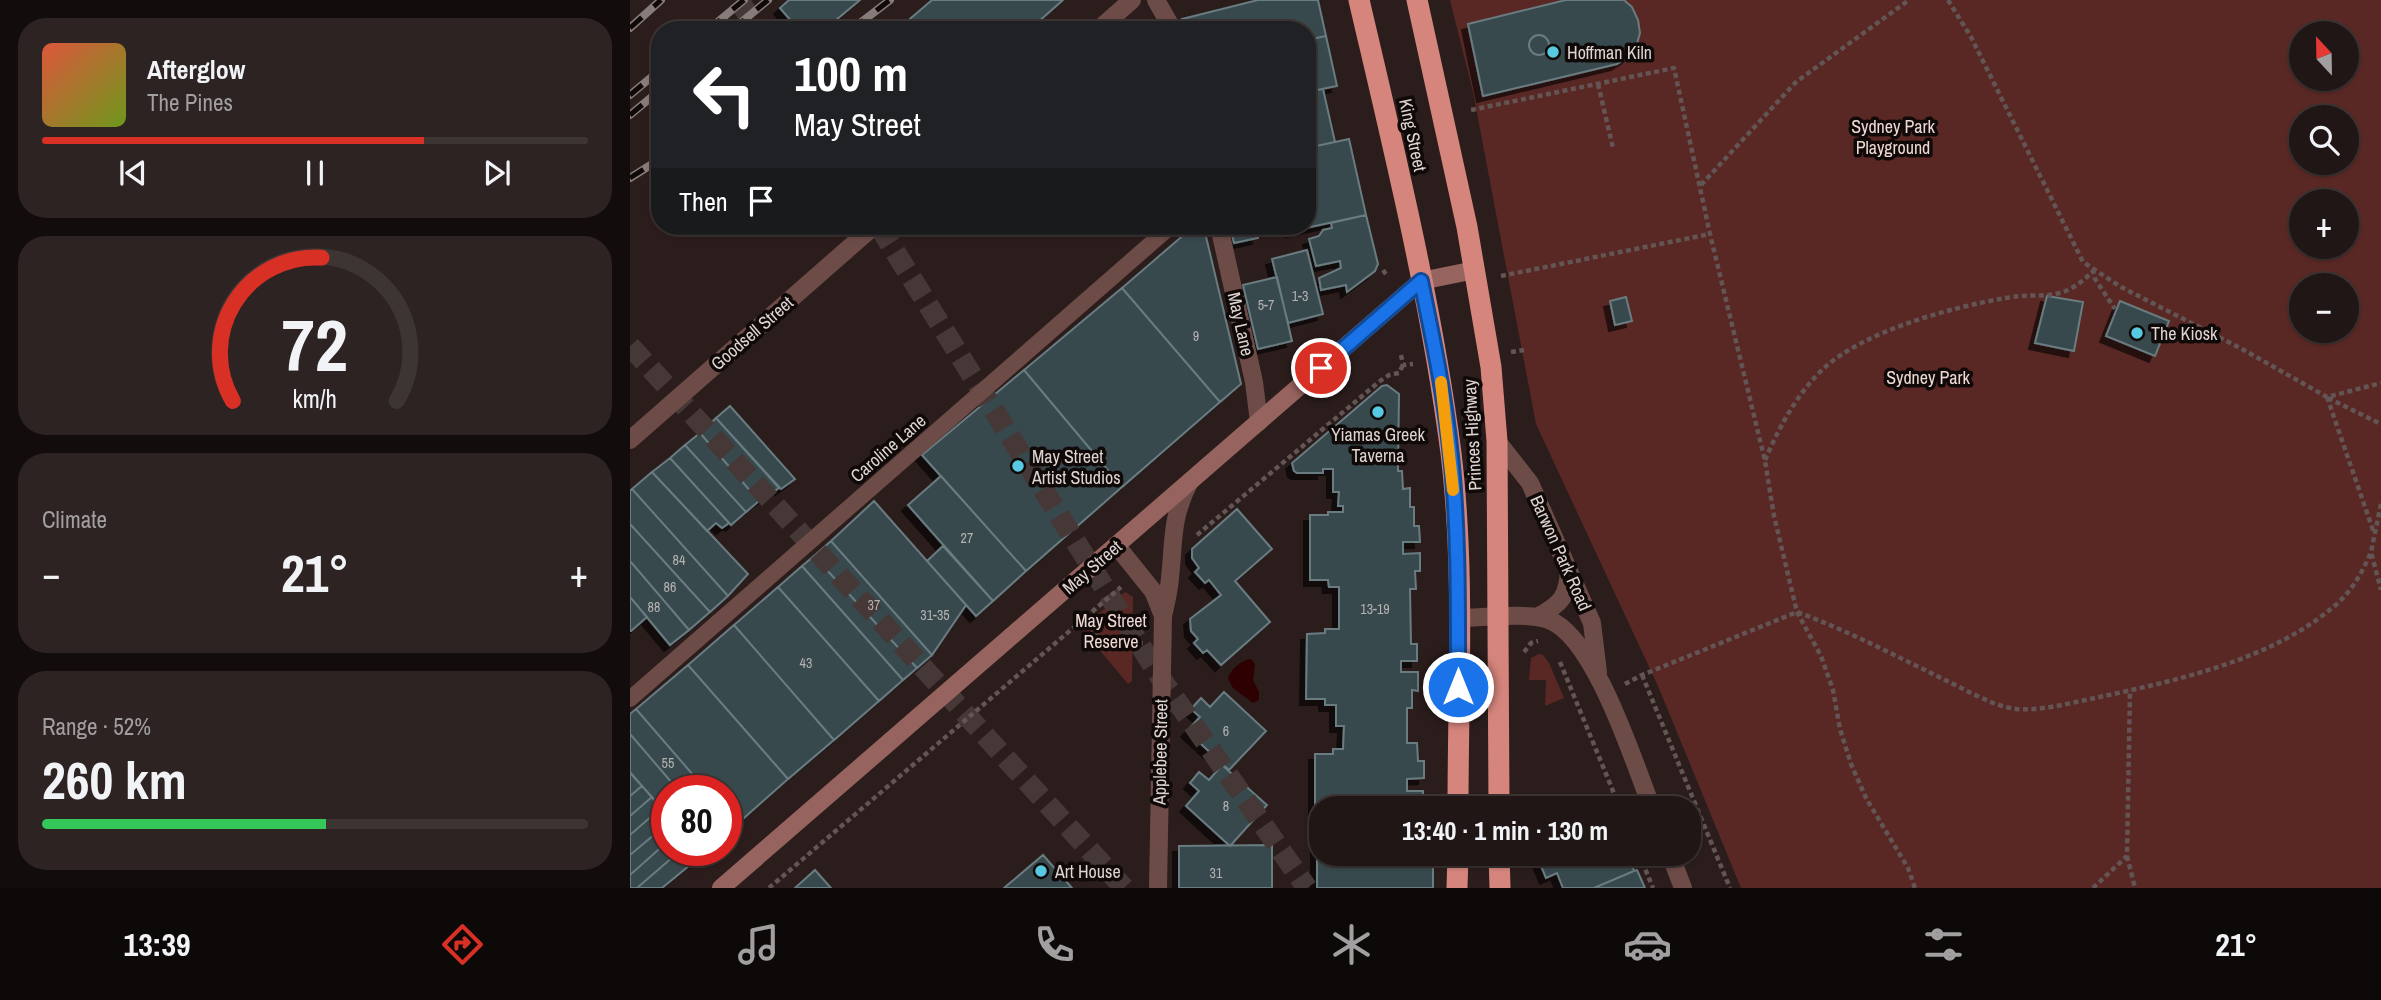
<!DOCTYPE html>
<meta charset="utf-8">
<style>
:root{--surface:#201615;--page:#2d2322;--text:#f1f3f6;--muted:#a29fa0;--line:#3d3534;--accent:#d93025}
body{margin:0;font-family:"Archivo Narrow",sans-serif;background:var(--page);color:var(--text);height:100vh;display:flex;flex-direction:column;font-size:26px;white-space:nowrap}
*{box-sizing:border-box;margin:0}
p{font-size:23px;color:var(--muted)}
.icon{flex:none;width:38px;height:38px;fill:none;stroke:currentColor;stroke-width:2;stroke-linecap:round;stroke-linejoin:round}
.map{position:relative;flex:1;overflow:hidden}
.drawer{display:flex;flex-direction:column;gap:18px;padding:18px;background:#120c0c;width:630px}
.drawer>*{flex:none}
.banner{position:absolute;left:21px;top:21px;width:665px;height:214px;border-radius:28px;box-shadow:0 2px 5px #0004,0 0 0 2px var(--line);background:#202124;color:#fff;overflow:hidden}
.needle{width:46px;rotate:338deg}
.controls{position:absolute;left:1659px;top:21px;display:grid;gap:14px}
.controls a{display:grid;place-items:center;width:70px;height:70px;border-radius:50%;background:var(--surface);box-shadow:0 2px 5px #0004,0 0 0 2px var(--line);font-size:35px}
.speed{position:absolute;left:21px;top:775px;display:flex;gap:14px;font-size:35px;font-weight:700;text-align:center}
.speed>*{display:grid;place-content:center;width:91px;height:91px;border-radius:50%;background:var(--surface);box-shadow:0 2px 5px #0004,0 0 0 2px var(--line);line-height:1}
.speed .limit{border:10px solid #d22;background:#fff;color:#111}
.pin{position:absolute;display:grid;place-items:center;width:60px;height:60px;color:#fff;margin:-30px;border:4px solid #fff;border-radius:50%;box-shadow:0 2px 7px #0007}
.me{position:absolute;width:77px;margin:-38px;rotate:0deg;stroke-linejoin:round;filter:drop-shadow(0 0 5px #0008)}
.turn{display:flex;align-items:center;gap:24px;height:147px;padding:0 28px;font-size:32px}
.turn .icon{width:91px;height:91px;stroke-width:2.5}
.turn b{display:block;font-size:49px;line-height:60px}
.then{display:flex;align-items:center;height:66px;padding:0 28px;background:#0003;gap:14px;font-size:26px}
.big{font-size:52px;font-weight:700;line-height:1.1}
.drawer .card{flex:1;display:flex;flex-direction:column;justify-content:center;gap:10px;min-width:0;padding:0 24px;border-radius:28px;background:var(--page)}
.drawer .dial{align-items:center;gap:0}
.dial svg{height:182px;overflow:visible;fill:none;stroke:var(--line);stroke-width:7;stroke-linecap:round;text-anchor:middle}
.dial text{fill:var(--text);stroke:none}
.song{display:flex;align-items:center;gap:21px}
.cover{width:84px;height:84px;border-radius:10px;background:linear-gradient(135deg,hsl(10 70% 55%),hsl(80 70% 35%))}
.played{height:7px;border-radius:4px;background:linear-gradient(90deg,var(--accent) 70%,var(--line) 70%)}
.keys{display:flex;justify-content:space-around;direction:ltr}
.heat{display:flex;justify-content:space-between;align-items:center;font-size:38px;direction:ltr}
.charge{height:10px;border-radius:5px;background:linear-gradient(90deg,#34c759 52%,var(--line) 0)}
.trip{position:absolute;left:679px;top:796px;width:392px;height:70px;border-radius:28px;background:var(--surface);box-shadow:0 2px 5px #0004,0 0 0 2px var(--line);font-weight:700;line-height:70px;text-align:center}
.tab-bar{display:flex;height:112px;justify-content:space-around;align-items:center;background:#0d0908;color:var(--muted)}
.tab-bar .icon{width:49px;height:49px}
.tab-bar .active{color:var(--accent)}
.tab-bar b{font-size:32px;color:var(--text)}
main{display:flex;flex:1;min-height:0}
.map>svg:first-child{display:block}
</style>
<main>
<section class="drawer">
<div class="card">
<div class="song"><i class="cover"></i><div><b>Afterglow</b><p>The Pines</p></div></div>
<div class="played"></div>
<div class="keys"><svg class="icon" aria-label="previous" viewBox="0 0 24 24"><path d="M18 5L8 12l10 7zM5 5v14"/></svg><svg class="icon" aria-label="pause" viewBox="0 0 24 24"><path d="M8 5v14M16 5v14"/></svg><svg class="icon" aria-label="next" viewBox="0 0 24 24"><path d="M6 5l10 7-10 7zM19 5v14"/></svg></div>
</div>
<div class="card dial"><svg viewBox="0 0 100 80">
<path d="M14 69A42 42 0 1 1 86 69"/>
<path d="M14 69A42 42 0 0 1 53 6" stroke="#d93025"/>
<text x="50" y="56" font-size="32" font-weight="700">72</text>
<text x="50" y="72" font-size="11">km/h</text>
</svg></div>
<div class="card"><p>Climate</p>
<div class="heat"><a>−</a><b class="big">21°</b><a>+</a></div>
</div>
<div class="card"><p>Range · 52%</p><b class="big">260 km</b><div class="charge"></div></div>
</section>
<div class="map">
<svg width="1751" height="888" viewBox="0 0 1751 888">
<defs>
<filter id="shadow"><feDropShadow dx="-6" dy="6" stdDeviation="0" flood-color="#0009"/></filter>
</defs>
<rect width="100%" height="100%" fill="#2b1d1c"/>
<!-- green -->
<path fill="#5a2824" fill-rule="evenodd" d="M820,0h931v888h-640l-83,-202 -122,-262 -63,-332zM1671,33h46v46h-46zM1671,117h46v46h-46zM1671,201h46v46h-46zM1671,285h46v46h-46z
M495,592l8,5 -1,84 -4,3 -47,-56z
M909,654l4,1 6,8 15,35 -19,8 1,-26h-17l2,-22z"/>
<!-- water -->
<path fill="#2e0001" d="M621,659l4,5 -2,16 6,12v8l-6,3 -20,-15 -5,-9c2,-9 13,-19 23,-20z"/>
<!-- building -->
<path fill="#38494e" stroke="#697b80" stroke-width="2" filter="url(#shadow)" d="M159,0h71l-36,30h-25l-19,-22z
M302,0h131l-34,30h-132z
M628,0h60l8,36 -19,4v-10h-122l-3,-11z
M936,0h58l8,7 6,13 2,13 -4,14 -8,10 -11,7 -134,32 -15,-72z
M899 45a10 10 0 1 1 20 0a10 10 0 1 1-20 0Z
M696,36l11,50 -30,6v-52z
M693,89l12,53 -28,6v-56z
M719,139l17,76 -74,16 -1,-5h16v-78z
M736,215l12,49 -3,7 -28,21 -1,-7 -25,5 -2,-12 22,-10 -1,-7 -24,5 -7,-27 10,-3 4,-6 9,-2 -1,-5z
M564,226l10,2 37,156 -21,18 -98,-114z
M600,226h25l3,12 -24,5z
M677,250l16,64 -35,9 -16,-64z
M647,277l15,64 -34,8 -15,-64z
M492,288l98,114 -98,85 -98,-117z
M1417,296l36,6 -9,49 -39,-8z
M996,297l6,24 -17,4 -5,-24z
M1490,301l49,20 -14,35 -49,-20z
M394,370l98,117 -96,84 -104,-116z
M757,385l12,9 -1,77h4l1,18 7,-1v19h4v19h5l1,16h-17v12l17,-1v18h-5l1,18h-6l1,55h6v17h-16v11h17v19l-6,-1v18h-5v35h10l1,18h6v17l-17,1v12h16v15h-6v2h-96v6h-6v-60h18v-5h10l1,-23h-8v-21h-11v-6h-19l1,-65 18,-1v-4h14v-42h-10l-1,-7h-18v-65h18v-3h15v-6h-5l1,-14h-6v-23h-10v4h-26l-3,-2 -2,-8 90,-77z
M100,406l65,73 -14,10 -65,-71z
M86,418l63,70 -20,13 -59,-68z
M70,433l59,68 -13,11 -61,-67z
M55,445l61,67 -15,13 -61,-67z
M40,458l59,65 -7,5 -6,-5 -9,8 -55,-59z
M22,472l96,102 -20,22 -96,-107z
M311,476l85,95 -33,30 -85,-96z
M2,489l96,107 -18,16 -80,-88v-33z
M244,501l92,104 -34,50 -101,-114z
M607,509l35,40 -37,32 35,41 -49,43 -14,-15 -4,3 -9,-10 4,-4 -7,-8 -1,-12 31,-24 -12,-15 -4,3 -10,-11 4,-4 -7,-10v-9z
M0,524l80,88 -21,18 -59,-69z
M201,541l101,114 -15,13 -103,-112z
M313,546l50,55 -17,15 -49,-55z
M184,556l103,112 -14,12 -101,-114z
M0,561l59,69 -19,15 -40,-48z
M172,566l101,114 -24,21 -101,-114z
M148,587l101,114 -45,39 -100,-115z
M0,597l17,20 -16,14h-1z
M104,625l100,115 -46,39 -100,-114z
M58,665l100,114 -52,46 -10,-12v-22h-19l-71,-82z
M594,692l42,39 -37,39 -42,-39 13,-14 -9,-8 10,-11 9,9z
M6,709l71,82h-28l-49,-57v-20z
M0,734l49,57h-12v24l-37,-43z
M592,765l45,40 -37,41 -44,-40 13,-15 -9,-8 9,-11 10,8z
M1,774l11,12 -12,10v-21z
M12,786l10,11 -22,19v-20z
M22,797l9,11 -31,27v-19z
M31,808l6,7v9l-37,31v-20z
M37,824v18l-37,33v-20z
M687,841h4v13h112v34h-116z
M37,842v8h14l-44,38h-7v-13z
M642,845v43h-93v-42z
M51,850h17l4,5 -40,33h-25z
M906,854h92l6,17 -40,17h-31l-6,-15 -11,5z
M413,855l29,33h-68z
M185,870l16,18h-36z
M1007,870l8,18h-51l40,-17z"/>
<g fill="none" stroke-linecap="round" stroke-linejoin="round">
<!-- highway-tunnel -->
<path stroke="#463837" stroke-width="21" stroke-dasharray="21 10" stroke-linecap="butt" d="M109,0l18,30
M249,226l281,451 147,211
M0,346l494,542"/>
<!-- path -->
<path stroke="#625554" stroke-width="4.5" stroke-dasharray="5 3.5" stroke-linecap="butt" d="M1318,0l23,37 112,225 38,25 121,62 85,48 54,-14
M968,84l15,64
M841,110l203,-42 36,166 55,227 9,55 23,96 24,44 12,34 7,39 11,35 15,34 42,70 7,20
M1071,185l95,-103 113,-82
M753,270l5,7
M871,276l209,-42
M881,352l13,-2
M771,355l2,10 10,-1
M1697,397l47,136
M1698,398l53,26
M1135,460c14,-32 31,-65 57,-90 41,-39 127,-62 183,-72 38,-7 55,7 88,-27l2,8 20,30
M1751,504l-10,48 10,38
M567,535l183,-154 9,-6 10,-2 4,-8
M454,620l20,22 39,1
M894,652l7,-9 7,-2
M930,662l60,146
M1012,675l88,213
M995,684l17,-9 155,-63c52,19 101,45 150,69 19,9 48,26 69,28 26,2 54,-6 79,-11 79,-17 174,-37 237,-90 19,-15 30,-35 39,-56
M1009,854l14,34
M1497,856l8,32
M139,888l352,-301
M1463,888l34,-32 3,-166"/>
<!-- lane -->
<path stroke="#6d4c48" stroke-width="16" d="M0,699l541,-473"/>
<!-- street -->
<path stroke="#6d4c48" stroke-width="18" d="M526,0l17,30
M468,30l34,-30
M589,226l35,156 5,40
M0,440l244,-214
M867,441l33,42 62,140 6,49
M486,545l37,46 10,25
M907,617c24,-13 31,-20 32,-48
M828,618c24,0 70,-6 91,2 46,17 85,143 103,188
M1040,854l13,34
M528,888l5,-272c3,-13 6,-25 7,-38 4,-37 1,-60 19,-95"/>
<!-- secondary -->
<path stroke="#97635e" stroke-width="18" d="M91,888l700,-607 54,-11"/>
<!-- highway -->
<path stroke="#d6857d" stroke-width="21" d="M729,0c35,150 72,300 92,453 14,117 7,238 7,355
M787,0l50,227 24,140 6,74 2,367
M869,854l1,34
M827,888l1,-34"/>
<!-- rail casing -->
<g stroke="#887c7a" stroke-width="8">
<path id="rail" d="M0,28l31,-28
M78,30l36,-30
M102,30l36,-30
M221,30l39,-30
M0,95l30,-25
M0,115l30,-25
M0,178l30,-19"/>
</g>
<!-- rail -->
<use href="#rail" stroke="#0f0908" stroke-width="5" stroke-dasharray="16" stroke-linecap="butt"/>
</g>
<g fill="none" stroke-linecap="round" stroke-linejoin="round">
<!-- route casing -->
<g stroke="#114b97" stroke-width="18">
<path id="route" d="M691,368l100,-87c12,58 24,116 30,175 8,77 7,154 7,231"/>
</g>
<!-- route -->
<use href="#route" stroke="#1a73e8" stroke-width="12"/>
<!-- slow -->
<path stroke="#f59e0b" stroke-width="12" d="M811,382l12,108"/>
</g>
<!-- markers -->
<g fill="#57c9e3" stroke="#0f0908" stroke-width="2.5">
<circle cx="923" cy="52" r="7"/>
<circle cx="1507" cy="333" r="7"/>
<circle cx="748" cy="412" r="7"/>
<circle cx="388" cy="466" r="7"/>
<circle cx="411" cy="871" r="7"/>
</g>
<g text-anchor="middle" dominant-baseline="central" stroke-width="7" stroke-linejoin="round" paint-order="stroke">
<!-- number labels -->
<g font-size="14" fill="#b4b1b1">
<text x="670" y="296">1-3</text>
<text x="636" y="305">5-7</text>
<text x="566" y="336">9</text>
<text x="337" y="538">27</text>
<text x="49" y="560">84</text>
<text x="40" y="587">86</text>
<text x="244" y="605">37</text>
<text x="24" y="607">88</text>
<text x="745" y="609">13-19</text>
<text x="305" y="615">31-35</text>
<text x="176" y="663">43</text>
<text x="596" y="731">6</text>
<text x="38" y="763">55</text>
<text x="596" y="806">8</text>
<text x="586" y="873">31</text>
</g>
<!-- poi labels -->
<g font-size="18" fill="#ded4d2" stroke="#0f0908" text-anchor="start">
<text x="937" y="52">Hoffman Kiln</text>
<text x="1521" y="333">The Kiosk</text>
<text x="748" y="434" text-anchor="middle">Yiamas Greek<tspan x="748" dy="21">Taverna</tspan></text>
<text x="402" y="456">May Street<tspan x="402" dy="21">Artist Studios</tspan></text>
<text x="425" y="871">Art House</text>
</g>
<!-- park labels -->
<g font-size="18" fill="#efd8d5" stroke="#0f0908">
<text x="1263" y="126">Sydney Park<tspan x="1263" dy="21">Playground</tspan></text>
<text x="1298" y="377">Sydney Park</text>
<text x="481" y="620">May Street<tspan x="481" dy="21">Reserve</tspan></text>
</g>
<!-- street labels -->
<g font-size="18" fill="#ded4d2" stroke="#0f0908">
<text transform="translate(783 135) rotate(78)">King Street</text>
<text transform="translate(611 324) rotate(77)">May Lane</text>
<text transform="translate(122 333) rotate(-41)">Goodsell Street</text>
<text transform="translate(842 435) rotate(-93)">Princes Highway</text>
<text transform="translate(258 448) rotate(-41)">Caroline Lane</text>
<text transform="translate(931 553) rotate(66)">Barwon Park Road</text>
<text transform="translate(462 567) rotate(-41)">May Street</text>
<text transform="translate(530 752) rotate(-89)">Applebee Street</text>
</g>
</g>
</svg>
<div class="controls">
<a><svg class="needle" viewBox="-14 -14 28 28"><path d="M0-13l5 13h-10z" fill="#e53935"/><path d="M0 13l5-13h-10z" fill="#a29fa0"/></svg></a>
<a><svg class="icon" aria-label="search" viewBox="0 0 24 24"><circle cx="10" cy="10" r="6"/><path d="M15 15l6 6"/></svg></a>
<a>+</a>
<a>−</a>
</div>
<div class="speed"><div class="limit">80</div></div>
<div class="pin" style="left:691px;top:368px;background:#d93025"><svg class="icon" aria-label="arrive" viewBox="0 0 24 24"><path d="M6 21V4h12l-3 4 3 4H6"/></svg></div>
<svg class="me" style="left:828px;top:687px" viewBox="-20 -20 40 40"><circle r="17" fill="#1a73e8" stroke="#fff" stroke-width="3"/><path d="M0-11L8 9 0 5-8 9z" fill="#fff"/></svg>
<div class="trip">13:40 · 1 min · 130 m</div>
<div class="banner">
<div class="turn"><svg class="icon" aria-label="left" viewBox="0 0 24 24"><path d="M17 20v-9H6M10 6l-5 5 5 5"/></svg><div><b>100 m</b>May Street</div></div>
<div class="then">Then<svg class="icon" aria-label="arrive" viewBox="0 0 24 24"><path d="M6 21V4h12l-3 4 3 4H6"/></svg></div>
</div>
</div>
</main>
<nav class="tab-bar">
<b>13:39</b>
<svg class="icon active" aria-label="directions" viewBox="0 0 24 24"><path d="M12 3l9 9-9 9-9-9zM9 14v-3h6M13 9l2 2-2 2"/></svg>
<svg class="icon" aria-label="music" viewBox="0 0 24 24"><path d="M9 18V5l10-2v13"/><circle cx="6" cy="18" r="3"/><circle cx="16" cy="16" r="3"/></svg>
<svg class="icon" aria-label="phone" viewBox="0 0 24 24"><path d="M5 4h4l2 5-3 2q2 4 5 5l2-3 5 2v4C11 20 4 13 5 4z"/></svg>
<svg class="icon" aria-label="climate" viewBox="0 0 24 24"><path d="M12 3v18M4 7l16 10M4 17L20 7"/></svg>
<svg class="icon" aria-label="car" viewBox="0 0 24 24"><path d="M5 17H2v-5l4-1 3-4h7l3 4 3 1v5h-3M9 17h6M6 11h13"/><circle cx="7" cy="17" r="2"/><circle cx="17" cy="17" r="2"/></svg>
<svg class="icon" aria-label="filters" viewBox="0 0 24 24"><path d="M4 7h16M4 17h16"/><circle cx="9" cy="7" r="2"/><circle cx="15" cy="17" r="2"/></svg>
<b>21°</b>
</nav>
